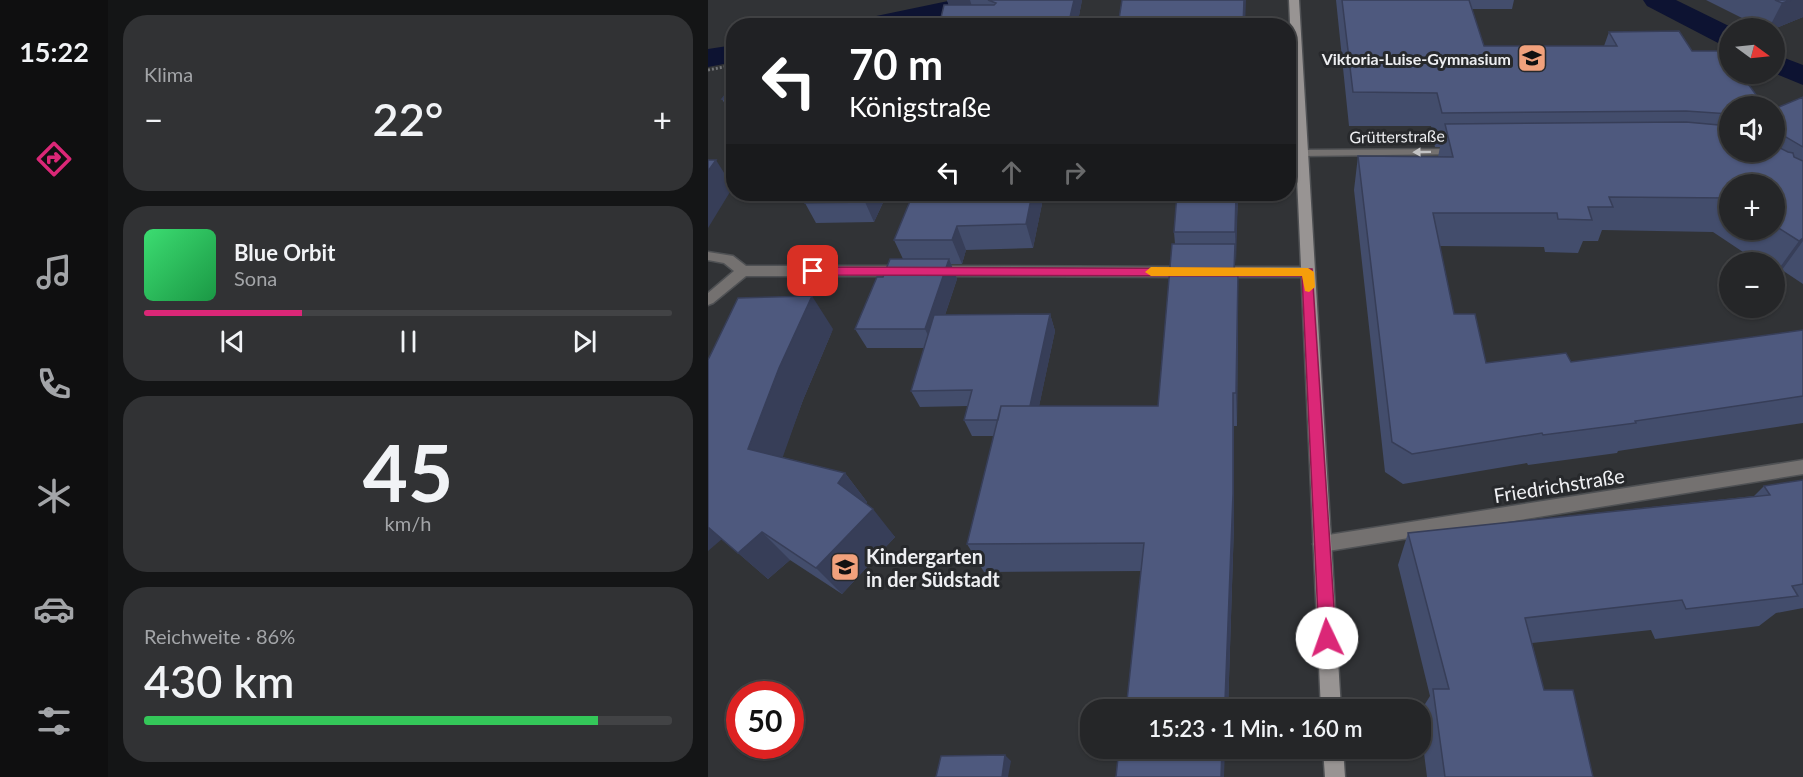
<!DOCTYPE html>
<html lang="de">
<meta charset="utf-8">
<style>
:root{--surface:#252628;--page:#313234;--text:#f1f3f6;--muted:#a3a5a8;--line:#424345;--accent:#db2777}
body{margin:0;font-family:Lato,sans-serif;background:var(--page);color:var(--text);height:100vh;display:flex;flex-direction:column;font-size:22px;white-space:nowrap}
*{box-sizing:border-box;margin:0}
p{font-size:20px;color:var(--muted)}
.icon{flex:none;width:33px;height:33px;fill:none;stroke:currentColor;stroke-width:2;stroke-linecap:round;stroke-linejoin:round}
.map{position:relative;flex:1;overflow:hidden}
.panel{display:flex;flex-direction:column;gap:15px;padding:15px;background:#141516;width:600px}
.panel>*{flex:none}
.banner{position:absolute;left:18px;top:18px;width:570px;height:183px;border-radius:24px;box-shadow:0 2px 4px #0004,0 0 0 2px var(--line);background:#202124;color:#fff;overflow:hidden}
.needle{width:39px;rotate:105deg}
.buttons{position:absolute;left:1011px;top:18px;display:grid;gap:12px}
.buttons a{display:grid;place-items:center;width:66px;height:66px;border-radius:50%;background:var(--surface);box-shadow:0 2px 4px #0004,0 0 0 2px var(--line);font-size:30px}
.speed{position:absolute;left:18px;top:681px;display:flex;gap:12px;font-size:30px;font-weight:700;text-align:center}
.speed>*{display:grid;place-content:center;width:78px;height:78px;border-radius:50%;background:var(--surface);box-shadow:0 2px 4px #0004,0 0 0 2px var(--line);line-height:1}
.speed .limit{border:9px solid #d22;background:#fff;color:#111}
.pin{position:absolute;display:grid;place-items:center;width:51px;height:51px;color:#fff;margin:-26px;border-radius:12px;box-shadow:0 3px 9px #0006}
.me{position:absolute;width:66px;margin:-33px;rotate:357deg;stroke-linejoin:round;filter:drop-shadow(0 0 4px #0008)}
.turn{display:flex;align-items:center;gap:21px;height:126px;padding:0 24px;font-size:27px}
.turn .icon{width:78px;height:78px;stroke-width:2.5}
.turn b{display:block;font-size:42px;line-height:51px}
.lanes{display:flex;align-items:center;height:57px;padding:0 24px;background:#0003;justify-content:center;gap:30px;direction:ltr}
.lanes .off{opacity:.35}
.big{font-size:45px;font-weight:600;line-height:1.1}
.panel .card{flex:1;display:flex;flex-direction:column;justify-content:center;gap:9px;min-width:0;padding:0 21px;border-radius:24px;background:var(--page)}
.panel .dial{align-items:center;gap:0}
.dial b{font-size:78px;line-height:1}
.song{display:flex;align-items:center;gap:18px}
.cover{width:72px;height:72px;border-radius:9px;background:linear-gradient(135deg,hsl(140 70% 55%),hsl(140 70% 35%))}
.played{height:6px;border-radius:3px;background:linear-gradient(90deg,var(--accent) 30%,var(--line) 30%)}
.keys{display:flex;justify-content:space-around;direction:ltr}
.heat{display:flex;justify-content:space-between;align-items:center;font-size:33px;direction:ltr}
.charge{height:9px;border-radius:4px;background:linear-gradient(90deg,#34c759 86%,var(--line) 0)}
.trip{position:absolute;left:372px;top:699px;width:351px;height:60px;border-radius:24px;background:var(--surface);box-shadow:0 2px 4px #0004,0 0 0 2px var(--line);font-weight:600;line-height:60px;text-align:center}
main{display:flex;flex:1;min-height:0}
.dock{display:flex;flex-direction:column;width:108px;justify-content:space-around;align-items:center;background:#0f0f10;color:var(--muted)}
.dock .icon{width:42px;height:42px}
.dock .selected{color:var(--accent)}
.dock b{font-size:27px;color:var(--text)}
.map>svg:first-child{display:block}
</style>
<main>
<nav class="dock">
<b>15:22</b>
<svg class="icon selected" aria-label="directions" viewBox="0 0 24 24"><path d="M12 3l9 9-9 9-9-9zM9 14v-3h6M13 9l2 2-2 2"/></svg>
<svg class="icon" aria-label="music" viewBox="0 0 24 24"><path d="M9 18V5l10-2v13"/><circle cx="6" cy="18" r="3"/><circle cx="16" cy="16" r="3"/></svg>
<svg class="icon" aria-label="phone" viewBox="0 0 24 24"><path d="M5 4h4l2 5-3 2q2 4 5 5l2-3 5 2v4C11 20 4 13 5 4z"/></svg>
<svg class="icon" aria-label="climate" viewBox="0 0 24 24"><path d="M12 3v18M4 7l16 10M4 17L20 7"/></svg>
<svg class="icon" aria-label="car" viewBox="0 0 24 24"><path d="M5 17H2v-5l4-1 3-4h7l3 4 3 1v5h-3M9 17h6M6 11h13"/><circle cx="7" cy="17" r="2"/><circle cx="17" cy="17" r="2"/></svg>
<svg class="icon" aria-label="filters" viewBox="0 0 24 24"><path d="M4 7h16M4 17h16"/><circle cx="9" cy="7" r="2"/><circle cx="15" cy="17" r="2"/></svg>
</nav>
<section class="panel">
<div class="card"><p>Klima</p>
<div class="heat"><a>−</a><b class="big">22°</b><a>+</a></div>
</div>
<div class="card">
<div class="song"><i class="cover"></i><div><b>Blue Orbit</b><p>Sona</p></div></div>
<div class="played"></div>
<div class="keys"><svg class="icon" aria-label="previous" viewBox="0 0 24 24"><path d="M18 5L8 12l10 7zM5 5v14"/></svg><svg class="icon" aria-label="pause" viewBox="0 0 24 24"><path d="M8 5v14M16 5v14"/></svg><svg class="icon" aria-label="next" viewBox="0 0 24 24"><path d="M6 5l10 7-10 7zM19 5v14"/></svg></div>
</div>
<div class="card dial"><b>45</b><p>km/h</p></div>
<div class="card"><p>Reichweite · 86%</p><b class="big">430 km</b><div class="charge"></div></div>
</section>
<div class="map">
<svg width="1095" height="777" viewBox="0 0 1095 777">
<rect width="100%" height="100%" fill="#313336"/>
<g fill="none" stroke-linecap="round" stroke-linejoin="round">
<!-- canal -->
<path fill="#0d1332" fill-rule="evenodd" d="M245,0h50l-4,6 -92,20h-53l3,-6z
M935,0h33l57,28h-3v18l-10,-2 -73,-38z
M26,45v17l-26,5v-18z
M1066,54l29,11v20l-29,-12z"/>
<!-- minor casing -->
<g stroke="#4f5154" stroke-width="3">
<path id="minor" d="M591,87l5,3 -1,2 -15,2v-6z
M751,149l6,3 -2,2 -161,2 -6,-3 6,-3z
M0,252l25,4 13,10h159l7,5 -7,5h-159l-33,27 -5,2v-12l26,-22 -10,-8 -16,-3z
M227,266l255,1 7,5 -7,5 -255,-1 -7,-5z
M509,267h91l7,5 -7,5h-91l-7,-5z
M1095,460v14l-481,78 -6,-2 -3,-6 3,-6 6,-2z"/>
</g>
<!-- secondary casing -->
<g stroke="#4f5154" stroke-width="3">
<path id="secondary" d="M581,0h10l42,710h-20z
M615,748h20l2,29h-20z"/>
</g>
<!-- path -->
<path stroke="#717376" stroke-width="3" stroke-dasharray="2 2" stroke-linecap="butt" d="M0,70l26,-5"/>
<!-- minor -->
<use href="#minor" fill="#747170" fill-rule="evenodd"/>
<!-- secondary -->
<use href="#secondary" fill="#989493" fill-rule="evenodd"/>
</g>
<!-- wall -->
<path fill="#434d6c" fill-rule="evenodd" d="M239,0h135l-5,26 -128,-21z
M628,0h178l-2,9h-40l12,37h120l5,-14 83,19 38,55v46h44v-43l29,-12v187l-21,-14 -7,4 -1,-12h-16l-45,-30 -111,-2 -4,11h-15l-5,12 -33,-1 -1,-5 -104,-1 14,68 32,49 85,-1 232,-32v93l-185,28 -1,2 -89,12 -1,-2 -124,21 -18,-12 -31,-282 4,-34 80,1 2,-10h-5l-4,-21h-82zM1022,184h44v46h-44z
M998,0h97v17l-29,12 -12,-1z
M26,84v34h-1l-11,-19z
M102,194h77l-13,28 -58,1 -11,-20z
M205,194h131l-11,54 -67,2 -4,14h-11l6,15 -12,36 105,-1 5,17 -16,75h119l17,-162 -1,-12 3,-38h61l-3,71 3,40 -1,121h-3v98l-6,186h-102l15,-139 -157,1 -17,-28 27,-108h-22l-8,-16 4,-14 -48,1 -9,-16 13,-43h-57l-12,-19 28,-52 20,-18 -9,-19z
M125,329l-30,71 -21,57 63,16 22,29 -1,2 29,33 -53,57 -52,-34 -22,19 -46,-40z
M1095,480v128l-27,5 -17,13 -104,13 -4,-9 -119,13 12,47 49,87h-166l-7,-56v-9l10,-16 -32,-131 10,-32 346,-37 10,-10z"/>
<!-- shaded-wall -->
<path fill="#373e58" d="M239,0h23l5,16 -22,3z
M366,0h8l-5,26h-9z
M536,0h2l-1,26h-2z
M1083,0h12v17l-29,12 -5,-1 13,-25z
M8,160l17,27 -25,41v-57z
M161,194h18l-13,28 -9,-20z
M324,194h12l-11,54 -7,-24z
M528,194h2l-2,71 -1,-33z
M249,226l9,24 -4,14 -10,-24z
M1095,238v3l-21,29 -7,4 24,-33z
M241,259l8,20 -23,69 -9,-19z
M530,271v34l-1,121 -1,-33z
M104,296l21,33 -30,71 -28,79 -27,-30 31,-81z
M342,314l5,17 -22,104 -6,-15z
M525,393l1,131 -6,186h-2l-1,-9z
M137,473l22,29 -6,10 -23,-29z
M165,509l22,28 -53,57 -26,-26z
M0,527l14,12 -14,12z
M54,532l28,28 -22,19 -30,-26z
M514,748h3l-1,29h-3z
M297,755l6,6 -3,16h-6z"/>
<!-- building -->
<path fill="#4e597e" stroke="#373e58" stroke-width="1.5" d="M280,0h86l-6,26h-129l5,-21h50l2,-2z
M414,0h122l-1,26h-125z
M634,0h127l15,46h133l-8,-14 70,-1 13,20h34l4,5v18h11l23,32h-34v8l-44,-3 -244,2 -5,-20 -84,-1z
M1067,0h16l-9,3z
M26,84v15h-12z
M1095,97v50l-29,-17v-21z
M978,122l44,4v26h44v-7l14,7 5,1 1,4 9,4v77l-4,3 -25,-16v-41h-44v14l-121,-1 4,10h-25l4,13 -34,-1 -1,-6h-124l21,101h21l11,49 80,-10 5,9 232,-32v66l-168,25 1,2 -93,12 -1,-2 -130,21 -20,-12 -34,-286 95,1 -8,-33z
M0,160h8l-8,11z
M102,194h59l-4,8 -60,1z
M205,194h119l-6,30 -69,2 -5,14h-58z
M469,194h59l-1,38h-61z
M464,244h63l-1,27h4l-2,122h-3v101l-8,207h-2v9h-97l18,-167 -177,1 34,-138h157z
M182,259h59l-24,70h-70l22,-52h6z
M104,296l-33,72 -31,81 97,24 -7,10 35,26 -57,59 -54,-36 -24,21 -30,-26v-167l30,-62z
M342,314l-20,92h-29l-3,14h-34l8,-30 -61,1 23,-76z
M1095,480v104l-11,2 6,10 -112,13 -4,-9 -157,18 19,72h29l20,87h-148l-12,-88h16l-41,-156 362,-38 -6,-9z
M411,748h103l-1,29h-105z
M297,755l-3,22h-66l5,-21z"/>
<!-- one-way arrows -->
<defs><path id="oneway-solid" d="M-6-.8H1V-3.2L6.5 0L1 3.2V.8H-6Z" transform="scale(1.5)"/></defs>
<use fill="#c3c3c4" href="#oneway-solid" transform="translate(714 152) rotate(179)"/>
<!-- route -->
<path fill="#db2777" stroke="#8e194d" stroke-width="1.5" d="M105,267l499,2 24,369 -3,6 -6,3 -6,-3 -2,-6 -17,-362 -489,-1 -6,-4z"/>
<!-- slow -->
<path fill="#f59e0b" d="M443,267l157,1 6,4 1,15 -6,5 -4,-1 -3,-15h-151l-6,-4z"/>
<!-- icons -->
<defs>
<g id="school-square" transform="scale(1.5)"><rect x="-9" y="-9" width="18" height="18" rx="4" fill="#f1a17c" stroke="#27292c"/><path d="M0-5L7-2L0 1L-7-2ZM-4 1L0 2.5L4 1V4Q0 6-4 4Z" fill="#111"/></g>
</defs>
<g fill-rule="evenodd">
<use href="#school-square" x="824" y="58"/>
<use href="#school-square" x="137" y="567"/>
</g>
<g text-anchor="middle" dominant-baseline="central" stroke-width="6" stroke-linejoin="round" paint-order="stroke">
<!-- far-poi labels -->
<g font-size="16" font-weight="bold" fill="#eeeff2" stroke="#27292c" text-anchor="end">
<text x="803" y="58">Viktoria-Luise-Gymnasium</text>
</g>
<!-- far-street labels -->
<g font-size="16" fill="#eeeff2" stroke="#27292c">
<text transform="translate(689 136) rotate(-1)">Grütterstraße</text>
</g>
<!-- street labels -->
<g font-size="20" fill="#eeeff2" stroke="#27292c">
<text transform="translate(851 485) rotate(-9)">Friedrichstraße</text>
</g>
<!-- poi labels -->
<g font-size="20" font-weight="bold" fill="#eeeff2" stroke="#27292c" text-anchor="start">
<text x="158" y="556">Kindergarten<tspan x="158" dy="23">in der Südstadt</tspan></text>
</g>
</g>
</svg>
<div class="buttons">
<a><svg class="needle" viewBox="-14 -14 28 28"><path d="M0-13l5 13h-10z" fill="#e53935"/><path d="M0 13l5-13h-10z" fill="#a3a5a8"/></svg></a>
<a><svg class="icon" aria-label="sound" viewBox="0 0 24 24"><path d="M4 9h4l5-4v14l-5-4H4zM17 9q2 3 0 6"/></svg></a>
<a>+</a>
<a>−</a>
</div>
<div class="speed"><div class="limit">50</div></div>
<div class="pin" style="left:105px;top:271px;background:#d93025"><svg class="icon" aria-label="arrive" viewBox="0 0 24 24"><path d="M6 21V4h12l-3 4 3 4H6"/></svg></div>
<svg class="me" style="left:619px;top:638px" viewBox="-20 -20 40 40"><circle r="19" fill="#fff"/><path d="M0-13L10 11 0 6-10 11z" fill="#db2777"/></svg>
<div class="trip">15:23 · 1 Min. · 160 m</div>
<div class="banner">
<div class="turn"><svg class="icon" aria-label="left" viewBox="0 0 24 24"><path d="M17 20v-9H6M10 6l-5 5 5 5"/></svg><div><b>70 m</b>Königstraße</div></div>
<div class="lanes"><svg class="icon" aria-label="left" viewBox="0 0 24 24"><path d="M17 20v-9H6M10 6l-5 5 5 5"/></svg><svg class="icon off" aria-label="ahead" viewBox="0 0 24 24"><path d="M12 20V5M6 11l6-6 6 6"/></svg><svg class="icon off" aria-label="right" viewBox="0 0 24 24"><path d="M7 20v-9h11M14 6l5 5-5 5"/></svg></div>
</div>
</div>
</main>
